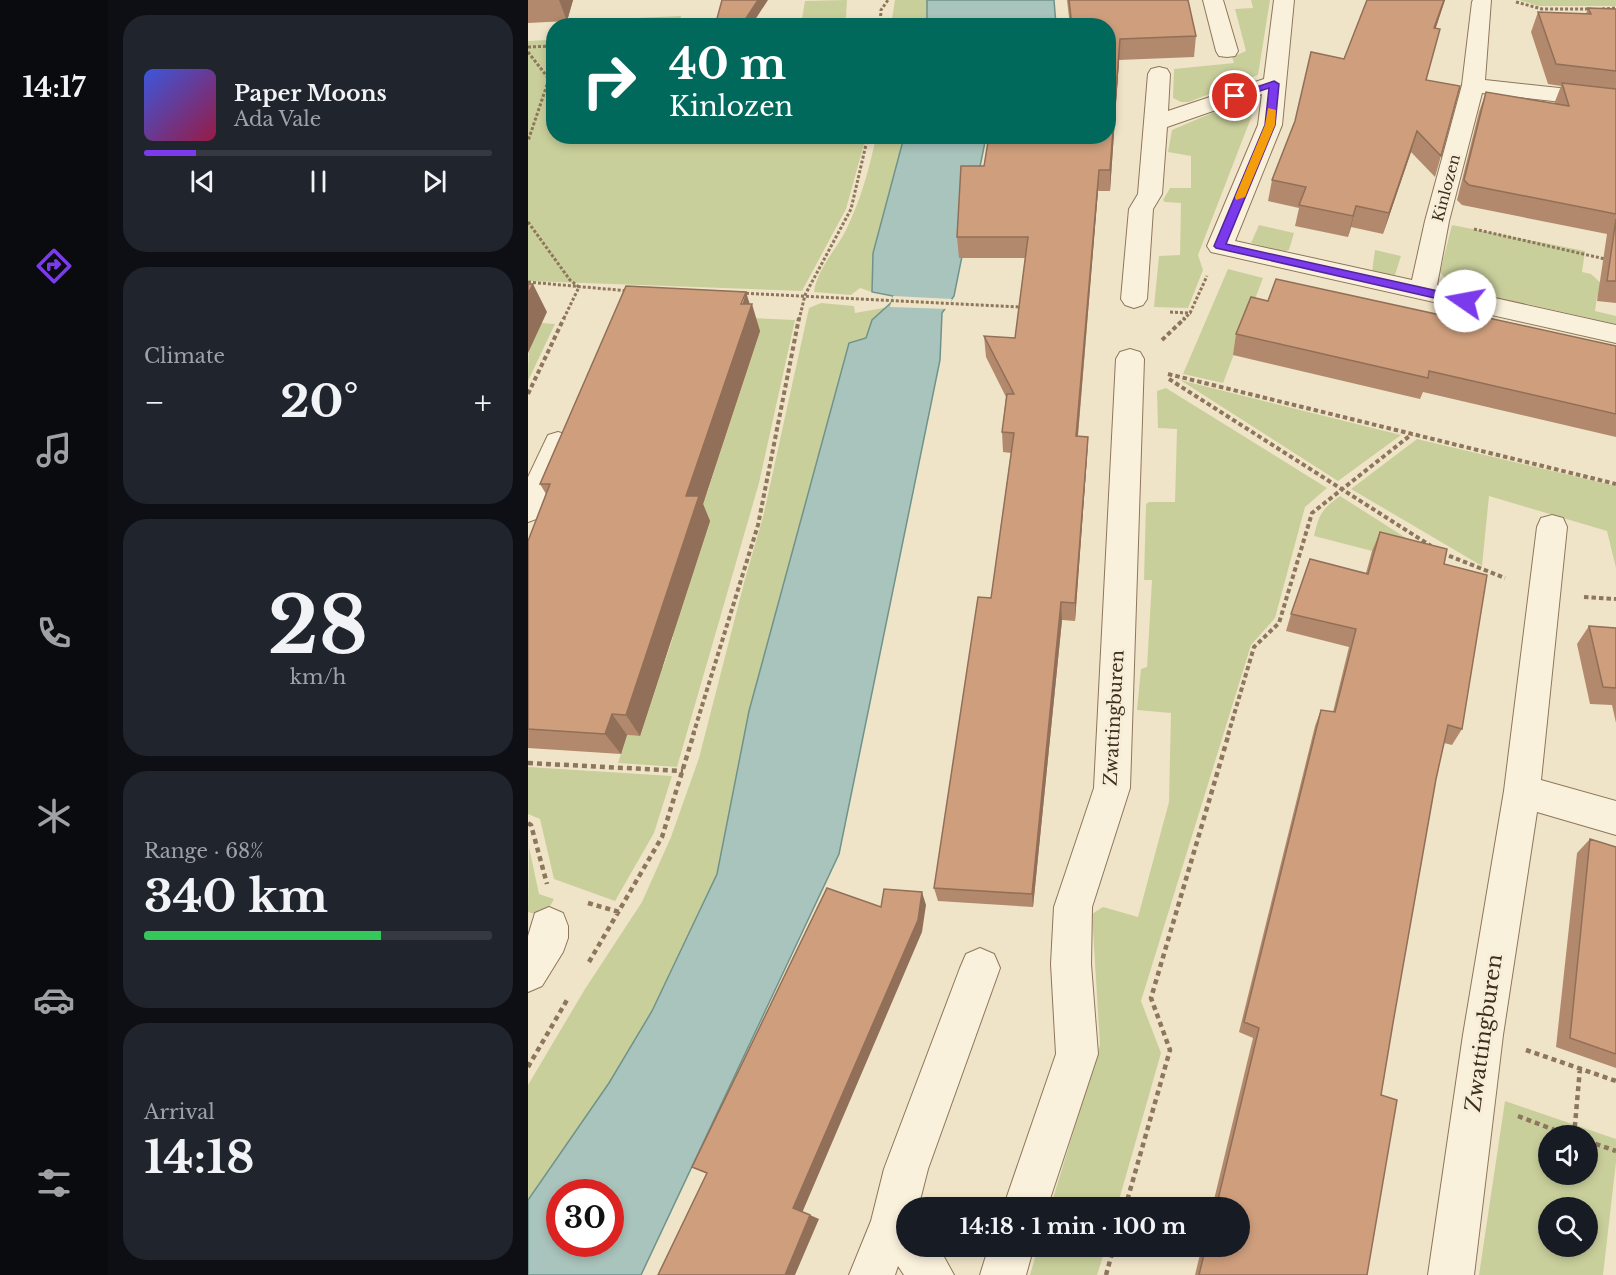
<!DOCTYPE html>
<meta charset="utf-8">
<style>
:root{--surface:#171b24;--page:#20242c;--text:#f1f3f6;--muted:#9ea1a6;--line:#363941;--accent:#7c3aed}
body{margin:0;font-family:"Libre Baskerville",serif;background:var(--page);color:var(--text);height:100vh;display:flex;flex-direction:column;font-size:22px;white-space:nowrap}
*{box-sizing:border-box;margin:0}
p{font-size:20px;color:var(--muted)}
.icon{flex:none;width:33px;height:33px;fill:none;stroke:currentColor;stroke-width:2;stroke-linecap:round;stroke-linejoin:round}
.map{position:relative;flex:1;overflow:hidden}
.side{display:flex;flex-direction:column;gap:15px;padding:15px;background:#0d0f14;width:420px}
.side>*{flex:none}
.top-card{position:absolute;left:18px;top:18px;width:570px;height:126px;border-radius:24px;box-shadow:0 3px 9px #0003;background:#00695c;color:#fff;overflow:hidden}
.buttons{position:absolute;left:1010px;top:1125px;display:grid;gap:12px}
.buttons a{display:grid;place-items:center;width:60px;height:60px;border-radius:50%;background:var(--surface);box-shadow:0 3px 9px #0003;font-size:30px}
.speed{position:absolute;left:18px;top:1179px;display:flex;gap:12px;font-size:30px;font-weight:700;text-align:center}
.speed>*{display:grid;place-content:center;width:78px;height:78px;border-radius:50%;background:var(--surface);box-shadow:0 3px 9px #0003;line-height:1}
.speed .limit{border:9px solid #d22;background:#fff;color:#111}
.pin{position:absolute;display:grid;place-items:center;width:51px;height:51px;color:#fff;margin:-26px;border:3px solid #fff;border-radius:50%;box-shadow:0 2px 6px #0007}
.me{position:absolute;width:66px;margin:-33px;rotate:282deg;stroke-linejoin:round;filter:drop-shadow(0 0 4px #0008)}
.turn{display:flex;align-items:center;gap:21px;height:126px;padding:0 24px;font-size:27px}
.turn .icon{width:78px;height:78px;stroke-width:2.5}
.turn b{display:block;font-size:42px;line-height:51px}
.big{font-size:45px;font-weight:700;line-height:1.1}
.side .widget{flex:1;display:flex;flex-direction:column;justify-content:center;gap:9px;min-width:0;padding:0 21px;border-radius:24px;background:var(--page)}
.side .dial{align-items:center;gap:0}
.dial b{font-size:78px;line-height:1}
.song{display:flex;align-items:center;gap:18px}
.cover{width:72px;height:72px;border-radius:9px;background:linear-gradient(135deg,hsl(230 70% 55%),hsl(340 70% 35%))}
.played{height:6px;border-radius:3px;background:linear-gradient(90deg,var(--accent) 15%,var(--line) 15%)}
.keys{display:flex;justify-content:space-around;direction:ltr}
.heat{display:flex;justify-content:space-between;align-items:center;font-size:33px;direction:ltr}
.charge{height:9px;border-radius:4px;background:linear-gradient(90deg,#34c759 68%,var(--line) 0)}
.trip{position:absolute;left:368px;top:1197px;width:354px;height:60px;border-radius:30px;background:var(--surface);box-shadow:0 3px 9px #0003;font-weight:700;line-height:60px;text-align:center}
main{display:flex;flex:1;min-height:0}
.menu{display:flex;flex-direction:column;width:108px;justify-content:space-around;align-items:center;background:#090b0e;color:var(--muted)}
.menu .icon{width:42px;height:42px}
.menu .active{color:var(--accent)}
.menu b{font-size:27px;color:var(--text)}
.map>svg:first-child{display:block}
</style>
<main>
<nav class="menu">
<b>14:17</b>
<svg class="icon active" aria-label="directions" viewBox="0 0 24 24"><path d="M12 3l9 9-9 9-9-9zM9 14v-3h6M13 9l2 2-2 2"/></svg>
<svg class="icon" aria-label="music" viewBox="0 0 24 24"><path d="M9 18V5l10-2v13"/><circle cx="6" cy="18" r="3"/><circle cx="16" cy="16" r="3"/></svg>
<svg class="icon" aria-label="phone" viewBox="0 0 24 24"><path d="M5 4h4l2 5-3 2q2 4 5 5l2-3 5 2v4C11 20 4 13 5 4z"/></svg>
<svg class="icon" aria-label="climate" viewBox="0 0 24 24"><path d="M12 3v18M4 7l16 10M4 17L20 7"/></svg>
<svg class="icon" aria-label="car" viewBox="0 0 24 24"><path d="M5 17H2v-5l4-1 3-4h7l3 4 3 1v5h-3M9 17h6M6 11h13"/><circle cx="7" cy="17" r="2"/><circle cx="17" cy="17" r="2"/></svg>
<svg class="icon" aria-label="filters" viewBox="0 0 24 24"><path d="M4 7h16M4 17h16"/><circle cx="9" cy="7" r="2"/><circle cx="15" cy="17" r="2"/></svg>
</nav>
<section class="side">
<div class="widget">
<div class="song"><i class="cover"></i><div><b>Paper Moons</b><p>Ada Vale</p></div></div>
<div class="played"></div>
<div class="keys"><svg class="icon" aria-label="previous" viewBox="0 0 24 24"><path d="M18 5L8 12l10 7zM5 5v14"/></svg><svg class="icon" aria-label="pause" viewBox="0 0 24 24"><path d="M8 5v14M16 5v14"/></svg><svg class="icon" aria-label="next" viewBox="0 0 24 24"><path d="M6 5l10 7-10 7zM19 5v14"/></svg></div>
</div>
<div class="widget"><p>Climate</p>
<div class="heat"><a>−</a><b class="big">20°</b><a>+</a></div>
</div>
<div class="widget dial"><b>28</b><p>km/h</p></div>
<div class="widget"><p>Range · 68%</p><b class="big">340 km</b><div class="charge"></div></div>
<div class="widget"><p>Arrival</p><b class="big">14:18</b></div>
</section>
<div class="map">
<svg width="1088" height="1275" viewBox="0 0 1088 1275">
<rect width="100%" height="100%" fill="#f0e4c8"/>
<!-- green -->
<path fill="#c9cf9b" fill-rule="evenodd" d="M319,0l-1,17 -14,8h-31l4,-24z
M367,0h32v25h-36z
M723,0h19l-12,75 -69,27h-8l-8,-4 1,-29 60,-6 -2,-6 14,-6 -11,-42 18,-1z
M991,0h97v6h-78z
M153,16l-1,9h-126l14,-4z
M25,26l1,110 312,1 -20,72 -44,82 -274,-10v-240l20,-1z
M733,92l-63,163 5,15 -15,38 -34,-1 5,-51 21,-1 1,-52 -16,-1 -2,-2 7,-12h21v-32l-23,-4 4,-22z
M348,137h28l-31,116 -1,39 -12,-4 -9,7 -37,-3c3,-23 22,-42 32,-62 15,-31 23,-60 30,-93z
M731,225l35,8 -5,17 -5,2 -33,-9z
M924,225l133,26 -3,21 9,2 25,23v4l-19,-4 -2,14 21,5v8l-165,-37 -11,-15z
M847,250l26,6 -6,19 -23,-3z
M700,269l35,9 -40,105 -40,-9z
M293,303l33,3 1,7 34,-6 -17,13 -6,18 -17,5 -100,368 -32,163 -65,137 -43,72 -81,117v-115l57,-96 57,-87 29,-65 28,-79 46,-179 18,-62 46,-209z
M226,318l41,2 -36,163 -82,284 -59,-4 9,-28 13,1 9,-69h14l10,-30 -13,-1 36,-143h11l53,-162z
M0,322l27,2 -27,57c0,-20 2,-39 0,-59z
M652,380l221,55 -63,46z
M638,388l161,100 -22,19 -30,111 -24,27 -110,356 20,52 -44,154 -67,1 50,-163 -8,-131 11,-7 35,10 31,-115 2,-89 -34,-3 4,-41 6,-2 5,-87h-8l2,-76 3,-2h26l2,-73 -19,-1 -1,-37z
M889,439l199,47v82l-9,-37 -118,-35 -7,70 -131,-77z
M812,496l104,66 -2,7 -128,-33c5,-22 8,-27 26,-40z
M0,767l144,9 -18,57 -39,68 -61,-22 -14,-60 -12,-5z
M1,847l10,47 15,5 -10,18 -16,-5z
M977,1101l111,38v23l-13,113h-124zM1020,1136h39v38h-39zM1020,1208h39v38h-39z
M510,1247v-1l68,1 -9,28h-67z"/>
<!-- water -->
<path fill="#a9c4bc" stroke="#6f938a" stroke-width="1.5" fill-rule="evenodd" d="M399,0h127l2,25h-129z
M376,137h82l-32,159 -12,17 -2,47 -101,494 -198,421h-113v-75l81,-117 43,-72 65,-137 32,-163 100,-368 17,-5 6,-18 21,-19v-5l-21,-4 1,-39zM32,1192h50v52h-50z"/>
<!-- pier -->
<path fill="#f0e4c8" d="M365,296l59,3 -4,10 -58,-2z"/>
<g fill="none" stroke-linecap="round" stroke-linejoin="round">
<!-- minor casing -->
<g stroke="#8d765c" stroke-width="2">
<path id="minor" d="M675,0h20l15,51 -3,5 -8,1 -8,-1 -3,-5z
M746,0h20l-12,125 -47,116 177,39 13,-59 37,-136 10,-83 1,-2h18l-6,80 131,14v14l-134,-15 -33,128 -12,64 179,40v18l-405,-91 -4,-6 51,-121 4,-31 -95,33 -5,67 -9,15 -6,90 -4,6 -9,3 -9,-3 -4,-6 8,-90 9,-15 10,-120 3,-5 8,-2 8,2 3,5 -2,37 96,-32z
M602,349l10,3 4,7 -14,429 -38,119 -1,57 7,90 -51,154h-44l53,-154 -5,-90 3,-57 40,-119 22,-429 4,-7z
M30,432l10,3 5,8 -34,75 -11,4v-45l20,-42z
M1024,515l11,3 4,9 -26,253 75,21v34l-79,-23 -34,223 -29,240h-46l35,-240 41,-244 33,-264 4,-9z
M21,907l14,6 5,13v12l-5,14 -21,34 -14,6v-56l7,-23z
M452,948l14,6 6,14 -72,201 -10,39h-12v38h32l16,29h-50l-6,-9 -3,9h-46l22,-54 13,-52 76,-201 6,-14z
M461,1246h45l-8,29h-46z"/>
</g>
<!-- path-far2 -->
<path stroke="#8d765c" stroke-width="3" stroke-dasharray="3 2" stroke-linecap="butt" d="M988,2l26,7h49
M1074,9l14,-1
M352,26l1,-16 7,-10
M0,47l26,-1
M0,52l21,27 -21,62
M0,222l42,58 9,7 -16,33
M946,229l131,30v-2
M0,282l101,9
M213,293l280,14
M642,312l20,1 17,-37
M271,320l6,-25 46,-86 17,-73
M655,320l7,-7"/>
<!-- path-far1 -->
<path stroke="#8d765c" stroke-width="4" stroke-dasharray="4.5 3" stroke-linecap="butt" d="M634,340l23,-22
M640,374l448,110
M641,379l262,167
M0,394l36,-76
M914,553l63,25
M1056,597l32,2
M165,735l65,-210 41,-207
M700,735l26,-88 25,-24 33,-110 100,-79"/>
<!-- path -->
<path stroke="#8d765c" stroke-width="4.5" stroke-dasharray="5 4" stroke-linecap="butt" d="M0,763l155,8
M0,823l3,2 16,59
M60,903l31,9
M61,962l73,-125 32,-104
M998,1050l90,31
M0,1067l39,-67
M990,1116l52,20
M1046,1136l6,-68
M1059,1141l29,10
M597,1208l45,-158 -19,-52 78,-265
M578,1275l8,-29"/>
<!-- minor -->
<use href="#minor" fill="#faf1dc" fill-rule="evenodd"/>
</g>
<!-- wall -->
<path fill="#b2896c" d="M0,0h45l-6,21 -39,2z
M539,0h121l8,36 -2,21 -75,3 -9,131h-12l-20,245 10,1 -1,20 -12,164 -13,-1 -29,287 -95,-6 -4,-13 57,-290 20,-145 -8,-1 -1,-20 4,-35 -20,-40 -2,-21 31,2 10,-80h-66l-2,-21 27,-71 124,-140h-38z
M917,0l-10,29 -9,51 15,76 -6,21 -24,-25 -28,82 -32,-7 -3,10 -53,-11 4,-18 -31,-7 4,-21 72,-121z
M1060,8l28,1v294l-19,-2 10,-67 -145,-29 -5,-5 22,-88 7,-20 68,12 7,-18 -13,-2 -17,-52 7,-20 48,2z
M740,301l190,18 3,-7 155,34v91l-193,-45 -3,7 -187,-44 3,-21z
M222,304l10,27 -57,173 7,17 -70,215 -13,-1 -6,19 -93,-6v-207l18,-47 -6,-10z
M852,532l64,32 18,165 -10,16 -8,-2 -8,36 -43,244 -12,72 -14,180h-172l7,-29h37v-38h-27l41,-170 -14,-6 76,-306 6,-16 12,2 16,-65 -63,-16 5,-17 75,-41 6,-22z
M1061,626l27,2v95l-4,-18 -22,-1 -13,-60z
M1062,839l26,8v221l-60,-21 21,-194z"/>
<!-- shaded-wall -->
<path fill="#916f58" d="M31,0h14l-6,21z
M230,0h10l-17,26h-10z
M916,0h1l-16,49 5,-21z
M592,39l-1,21 -9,131v-21z
M889,131l-6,21 -28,82 6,-21z
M571,170l-1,21 -22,265v-20z
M828,206l-5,21 -3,10 5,-21z
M5,284l14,28 -19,41v-59z
M218,292l5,16 1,-4 8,27 -57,173 7,17 -70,215 -14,-21 60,-219z
M560,437l-1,20 -12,164v-18z
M533,602l1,18 -29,287 -1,-13z
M84,714l15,21 -6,19 -16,-20z
M394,892l4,13 -4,27 -120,281 -9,-5z
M282,1215l9,4 -24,56h-10z"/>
<!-- building -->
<path fill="#cf9f7d" stroke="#916f58" stroke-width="1.5" d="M194,0h36l-17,26h-26z
M541,0h119l8,36 -76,3 -10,131h-11l-23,266 12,1 -13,166 -14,-1 -29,292 -98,-6 44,-291 13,1 23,-165 -12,-1 5,-38h7l-30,-58 31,2 13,-101h-71l4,-71h23l5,-30h119v-110h-36z
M839,0h77l-10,28 6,1 -14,51 34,6 -19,70 -24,-25 -28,82 -33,-7 -3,10 -54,-11 7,-18 -34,-7 23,-59 16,-69 33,7z
M1060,8l28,1v62l-60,-7 -18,-52 53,2z
M1034,83l54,6v125l-147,-29 -5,-5 22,-88 83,14z
M1088,219v62h-9z
M748,279l183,40 2,-7 155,34v68l-187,-43 -1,7 -192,-44 15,-37 17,4z
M0,284h5l-5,10z
M98,286l120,6 -5,12h11l-66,192h13l-73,219 -14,-1 -7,20 -77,-5v-188l22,-57h-10z
M852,532l67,17 -3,15 43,11 -25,154 -14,-4 -12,54 -43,244 -12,72 16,5 -30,175h-168l7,-29h33v-38h-23l43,-180 -15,-6 77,-312 14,2 21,-83 -65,-15 19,-55 58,15z
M1061,626l27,2v60l-13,-1z
M1062,839l26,8v207l-46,-16z
M299,888l54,19 3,-18 38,3 -4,28 -125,288 17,7 -25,60h-127l49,-102 -15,-6z"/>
<!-- route -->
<path fill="#7c3aed" stroke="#51269a" stroke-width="1.5" d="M746,81l5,3 -4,41 -49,119 239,53 6,4 -2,2 -4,2 -249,-57 -2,-2 51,-121 4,-37 -34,11 -5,-3z"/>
<!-- slow -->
<path fill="#f59e0b" d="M740,108l8,2 -1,15 -30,72 -9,3 -1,-3 30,-72z"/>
<g text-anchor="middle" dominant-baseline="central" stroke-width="6" stroke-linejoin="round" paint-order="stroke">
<!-- far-street labels -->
<g font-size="15" fill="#3d2e20" stroke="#f7eed8">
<text transform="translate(918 188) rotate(-75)">Kinlozen</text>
</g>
<!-- street labels -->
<g font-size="18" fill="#3d2e20" stroke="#f7eed8">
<text transform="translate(586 718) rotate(-87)">Zwattingburen</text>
</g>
<!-- near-street labels -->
<g font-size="21" fill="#3d2e20" stroke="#f7eed8">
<text transform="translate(956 1033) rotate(-82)">Zwattingburen</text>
</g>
</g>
</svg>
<div class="buttons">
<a><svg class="icon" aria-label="sound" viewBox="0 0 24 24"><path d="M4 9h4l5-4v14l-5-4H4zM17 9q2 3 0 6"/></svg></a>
<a><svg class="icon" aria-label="search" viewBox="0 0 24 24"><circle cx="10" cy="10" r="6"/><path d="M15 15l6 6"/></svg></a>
</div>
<div class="speed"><div class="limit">30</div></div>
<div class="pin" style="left:707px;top:96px;background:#d93025"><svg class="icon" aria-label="arrive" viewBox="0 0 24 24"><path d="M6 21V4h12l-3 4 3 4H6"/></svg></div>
<svg class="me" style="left:937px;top:301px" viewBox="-20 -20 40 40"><circle r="19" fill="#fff"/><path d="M0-13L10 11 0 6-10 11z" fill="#7c3aed"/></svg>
<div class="trip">14:18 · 1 min · 100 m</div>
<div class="top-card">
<div class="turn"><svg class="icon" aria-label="right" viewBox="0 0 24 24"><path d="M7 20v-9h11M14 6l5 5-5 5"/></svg><div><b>40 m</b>Kinlozen</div></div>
</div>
</div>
</main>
